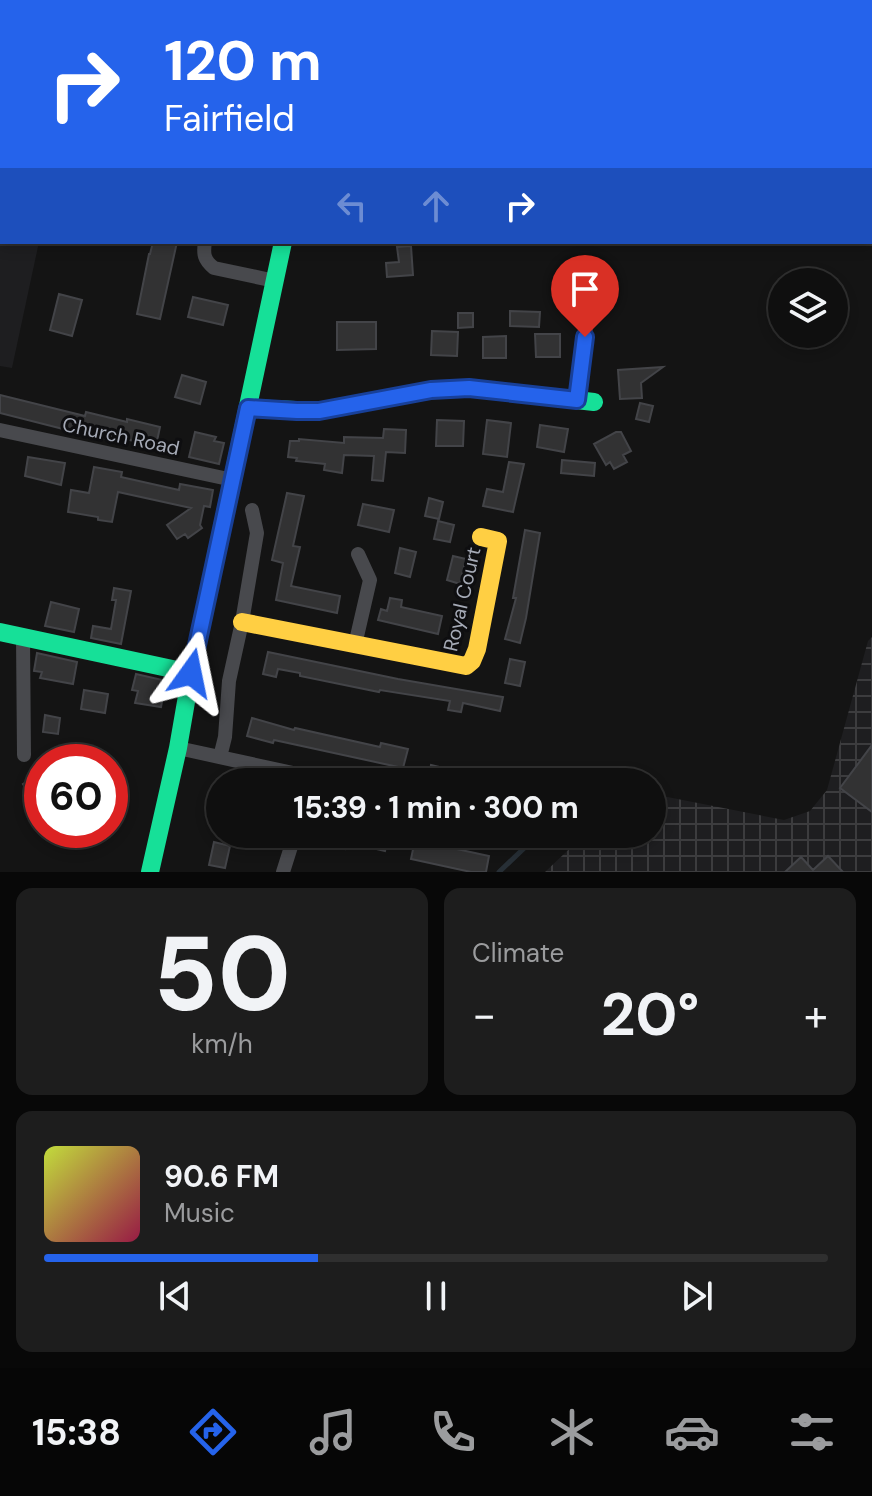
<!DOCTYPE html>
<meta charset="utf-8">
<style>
:root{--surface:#0f0f0f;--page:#1d1d1d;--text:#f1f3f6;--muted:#9b9c9e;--line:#2f2f2f;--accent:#2563eb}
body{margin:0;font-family:"DM Sans",sans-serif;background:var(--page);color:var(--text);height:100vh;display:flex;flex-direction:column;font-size:30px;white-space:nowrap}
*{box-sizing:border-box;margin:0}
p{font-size:26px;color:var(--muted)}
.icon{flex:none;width:44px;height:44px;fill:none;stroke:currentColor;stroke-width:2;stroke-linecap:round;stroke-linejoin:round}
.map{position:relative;height:872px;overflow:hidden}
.details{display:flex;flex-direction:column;gap:16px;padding:16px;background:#080808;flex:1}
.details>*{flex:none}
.top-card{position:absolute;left:0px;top:0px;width:872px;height:244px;box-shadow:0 4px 12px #0003,0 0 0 2px var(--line);background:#2563eb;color:#fff;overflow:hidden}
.controls{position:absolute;left:768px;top:268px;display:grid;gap:16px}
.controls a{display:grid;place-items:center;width:80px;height:80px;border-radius:50%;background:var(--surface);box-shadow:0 4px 12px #0003,0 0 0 2px var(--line);font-size:40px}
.speed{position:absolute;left:24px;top:744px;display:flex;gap:16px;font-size:40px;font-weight:700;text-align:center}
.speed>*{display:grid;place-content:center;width:104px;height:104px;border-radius:50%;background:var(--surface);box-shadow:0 4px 12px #0003,0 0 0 2px var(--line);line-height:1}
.speed .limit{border:12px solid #d22;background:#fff;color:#111}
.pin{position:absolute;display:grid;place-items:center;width:68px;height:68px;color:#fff;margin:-82px -34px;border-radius:50% 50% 50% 0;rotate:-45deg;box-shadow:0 0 8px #0007}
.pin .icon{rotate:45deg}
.me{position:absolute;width:88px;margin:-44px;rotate:12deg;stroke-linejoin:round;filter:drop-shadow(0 0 6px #0008)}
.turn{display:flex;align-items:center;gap:28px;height:168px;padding:0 32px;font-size:36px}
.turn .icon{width:104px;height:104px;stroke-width:2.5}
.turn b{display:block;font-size:56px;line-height:68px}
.lanes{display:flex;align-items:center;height:76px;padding:0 32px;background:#0003;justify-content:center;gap:40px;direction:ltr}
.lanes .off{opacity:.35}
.big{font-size:60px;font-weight:700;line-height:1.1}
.details .widget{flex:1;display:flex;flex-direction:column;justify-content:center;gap:12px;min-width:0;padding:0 28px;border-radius:16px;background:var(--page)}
.details .dial{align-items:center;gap:0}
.dial b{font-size:104px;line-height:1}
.song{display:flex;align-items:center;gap:24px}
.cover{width:96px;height:96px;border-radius:12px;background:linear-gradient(135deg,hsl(70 70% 55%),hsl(340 70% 35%))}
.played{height:8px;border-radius:4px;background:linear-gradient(90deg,var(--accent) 35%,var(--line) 35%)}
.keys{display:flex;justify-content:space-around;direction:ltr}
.heat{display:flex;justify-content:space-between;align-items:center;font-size:44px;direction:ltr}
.details .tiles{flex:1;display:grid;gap:16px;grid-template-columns:1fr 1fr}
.widget:last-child{grid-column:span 2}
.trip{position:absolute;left:206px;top:768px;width:460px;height:80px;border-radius:40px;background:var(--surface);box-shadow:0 4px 12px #0003,0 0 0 2px var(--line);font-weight:700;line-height:80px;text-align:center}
.menu{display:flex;height:128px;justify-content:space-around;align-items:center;background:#060606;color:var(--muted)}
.menu .icon{width:56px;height:56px}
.menu .selected{color:var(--accent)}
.menu b{font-size:36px;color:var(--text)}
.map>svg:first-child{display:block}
</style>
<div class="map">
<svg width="872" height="872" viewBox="0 0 872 872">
<defs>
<pattern id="industrial-grid" width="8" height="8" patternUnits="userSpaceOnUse" patternTransform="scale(2)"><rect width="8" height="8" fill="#1e1e20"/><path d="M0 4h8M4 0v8" fill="none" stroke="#3c3c3e"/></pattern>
</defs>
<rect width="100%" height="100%" fill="#141414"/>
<!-- built -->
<path fill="#1e1e20" d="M0,0h154v2h-152v240h37l-27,126 -12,-2z"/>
<!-- industrial -->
<path fill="url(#industrial-grid)" d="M872,637v235h-327l40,-38h67v-40l132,26 26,-9 17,-21 41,-149z"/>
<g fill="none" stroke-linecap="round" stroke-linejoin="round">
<!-- stream -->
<path stroke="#272f36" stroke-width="5" d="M499,872l40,-38"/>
</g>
<!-- building -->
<path fill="#323233" stroke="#434448" stroke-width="2" d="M153,242h24l-17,77 -23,-5 12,-60h1z
M411,246l2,29 -26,2 -1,-14 13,-1 -2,-15z
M59,294l23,6 -10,36 -22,-6z
M193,297l35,8 -5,20 -35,-8z
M510,311l30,1 -1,15 -29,-1z
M458,313h15v14l-15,1z
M337,322h39v27l-39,1z
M432,331l26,1 -1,24 -26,-1z
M535,334h25v23h-24z
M506,336v22h-23v-21z
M663,367l-22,16 1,15 -22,1 -2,-29z
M182,375l24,7 -6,22 -25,-7z
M0,395l85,21 1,-4 41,10v-3l33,8 -4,19 -44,-10 -1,4 -44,-10 -67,-17z
M640,403l13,3 -4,16 -13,-3z
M437,420l27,1 -1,25h-27z
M487,420l24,3 -4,34 -24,-3z
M540,425l28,4 -4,23 -27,-5z
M384,429l22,1 -1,23 -19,-1 -3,29 -11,-1 2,-24 -30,-1 -2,18 -18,-3 1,-6 -29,-3 1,-3 -9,-1 2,-16h9v-2l45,4v-6l39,1z
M195,432l21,5 -2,4 10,2 -5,21 -30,-7z
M616,432h5l10,19 -8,4 4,7 -13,7 -4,-7 -4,3 -12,-21z
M28,457l37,6 -4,22 -36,-9z
M562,460l33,3 -1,13 -33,-3z
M509,462l15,2 -11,48 -30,-6 4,-17 16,3z
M94,467l28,5 -1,5 58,13 1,-6 33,6 -3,17 -6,-1 -4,19 2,3 -14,10 -3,-4 -8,5 -10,-14 24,-17 -73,-16 -6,30 -14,-2v-3l-30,-5 3,-22 18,3z
M287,493l17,3 -11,50 7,1 -9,39 49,10 -3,17 -61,-13 7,-37 -11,-3z
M429,498l14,4 -4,17 -14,-3z
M363,504l31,6 -5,22 -31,-7z
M438,521l16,4 -4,17 -16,-3z
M525,530l15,3 -14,85 -6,25 -15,-4 11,-41h-3z
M400,548l16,4 -6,25 -15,-4z
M453,556l13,3 -6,25 -13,-4z
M114,588l17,3 -10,53 -30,-6 2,-12 18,3 5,-29h-4z
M390,598l12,2 -1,7 41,9 -4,18 -60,-14 3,-11 6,2z
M51,602l28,7 -5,23 -29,-6z
M268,652l130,27 105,18 -3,14 -37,-8 -2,9 -13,-2 2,-9 -70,-11 -1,2 -79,-16v-3l-22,-4 -2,8 -13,-3z
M37,653l40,9 -4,22 -33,-6 2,-6 -8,-1z
M510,659l15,3 -5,24 -15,-3z
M136,674l35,8 -2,11 -5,-2 -3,16 -26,-4 3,-12 -6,-1z
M84,690l24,4 -3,19 -24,-4z
M45,715l15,3 -2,16 -15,-2z
M252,718l42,12 1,-2 85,19 1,-4 27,6 -5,19 -129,-28 -1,3 -26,-7z
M872,745v67l-32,-24z
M431,765l29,7 1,-4 39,9v5h-72z
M42,772v18l-11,7 -8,-13z
M305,834h84l-4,17 -38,-9 -2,7 -41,-10z
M415,840l74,16 -3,16h-15l-60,-13z
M214,842l16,4 -5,22 -16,-3z
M828,856l15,16h-58l16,-15 12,13z"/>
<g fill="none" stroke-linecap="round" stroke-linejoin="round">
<!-- street -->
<path stroke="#48494d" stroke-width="14" d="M205,242c-2,12 -1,18 9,26l61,13
M577,400l10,-80
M0,430l233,50
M23,637l1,118
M355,645l15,-65 -12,-26
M178,748l156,34
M220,757l5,-20 4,-56 13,-59 15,-89 -5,-23
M283,872l12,-38"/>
<!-- fast -->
<path stroke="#16e098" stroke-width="18" d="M373,2l1,-2
M248,408l71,3 112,-21 38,-2 125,14
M0,632l191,41
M150,872l28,-124 13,-75 92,-431"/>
<!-- slow -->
<path stroke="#ffcf43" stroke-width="18" d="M242,622l224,44 6,-5 5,-12 21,-108 -17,-4"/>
</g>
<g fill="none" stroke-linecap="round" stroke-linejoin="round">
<!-- route casing -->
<g stroke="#184099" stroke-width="20">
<path id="route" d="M191,673l57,-265 49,3h22l112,-21 38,-2 108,12 8,-63"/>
</g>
<!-- route -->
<use href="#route" stroke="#2563eb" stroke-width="14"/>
</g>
<g text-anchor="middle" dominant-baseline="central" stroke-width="6" stroke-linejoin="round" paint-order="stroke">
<!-- street labels -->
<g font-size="20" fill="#a5aab6" stroke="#0e0e10">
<text transform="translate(121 436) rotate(12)">Church Road</text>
<text transform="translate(462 599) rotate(-77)">Royal Court</text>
</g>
</g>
</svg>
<div class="controls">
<a><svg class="icon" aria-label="layers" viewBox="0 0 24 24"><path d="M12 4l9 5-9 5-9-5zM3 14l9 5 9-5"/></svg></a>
</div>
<div class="speed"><div class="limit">60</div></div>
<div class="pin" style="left:585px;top:337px;background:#d93025"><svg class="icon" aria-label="arrive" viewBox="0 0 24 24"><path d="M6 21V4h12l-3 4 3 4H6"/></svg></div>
<svg class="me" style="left:191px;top:673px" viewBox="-20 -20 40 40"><path d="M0-17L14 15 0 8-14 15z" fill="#2563eb" stroke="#fff" stroke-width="4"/></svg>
<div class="trip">15:39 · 1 min · 300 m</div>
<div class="top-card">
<div class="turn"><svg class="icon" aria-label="right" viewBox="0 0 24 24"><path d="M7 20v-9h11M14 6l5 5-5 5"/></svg><div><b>120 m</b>Fairfield</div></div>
<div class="lanes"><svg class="icon off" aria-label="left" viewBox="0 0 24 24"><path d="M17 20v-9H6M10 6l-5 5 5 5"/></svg><svg class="icon off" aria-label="ahead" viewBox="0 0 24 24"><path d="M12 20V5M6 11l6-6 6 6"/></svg><svg class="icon" aria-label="right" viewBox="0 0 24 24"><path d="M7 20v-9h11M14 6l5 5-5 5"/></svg></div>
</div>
</div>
<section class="details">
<div class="tiles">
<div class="widget dial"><b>50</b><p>km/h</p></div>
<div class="widget"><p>Climate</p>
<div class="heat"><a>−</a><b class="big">20°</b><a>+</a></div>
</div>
<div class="widget">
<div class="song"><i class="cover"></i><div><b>90.6 FM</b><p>Music</p></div></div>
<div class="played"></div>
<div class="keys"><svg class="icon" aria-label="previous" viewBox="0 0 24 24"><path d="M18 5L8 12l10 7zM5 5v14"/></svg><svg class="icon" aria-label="pause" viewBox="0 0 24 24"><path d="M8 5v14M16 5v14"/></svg><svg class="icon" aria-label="next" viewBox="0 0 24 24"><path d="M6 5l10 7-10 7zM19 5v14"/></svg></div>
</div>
</div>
</section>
<nav class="menu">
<b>15:38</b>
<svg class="icon selected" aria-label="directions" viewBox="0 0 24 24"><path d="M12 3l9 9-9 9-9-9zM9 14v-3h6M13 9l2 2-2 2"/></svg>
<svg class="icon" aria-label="music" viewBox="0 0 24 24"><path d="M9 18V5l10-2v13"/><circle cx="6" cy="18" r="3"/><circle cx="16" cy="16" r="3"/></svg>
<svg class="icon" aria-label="phone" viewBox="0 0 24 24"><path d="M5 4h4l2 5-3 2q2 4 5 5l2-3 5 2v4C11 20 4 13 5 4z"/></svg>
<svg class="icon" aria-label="climate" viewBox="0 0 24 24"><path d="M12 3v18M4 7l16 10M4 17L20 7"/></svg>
<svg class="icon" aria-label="car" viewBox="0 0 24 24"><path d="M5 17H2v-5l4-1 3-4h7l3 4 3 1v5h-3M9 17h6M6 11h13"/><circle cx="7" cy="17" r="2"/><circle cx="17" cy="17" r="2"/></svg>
<svg class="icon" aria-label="filters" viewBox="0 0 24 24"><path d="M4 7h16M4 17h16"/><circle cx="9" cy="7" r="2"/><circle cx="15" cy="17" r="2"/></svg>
</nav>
